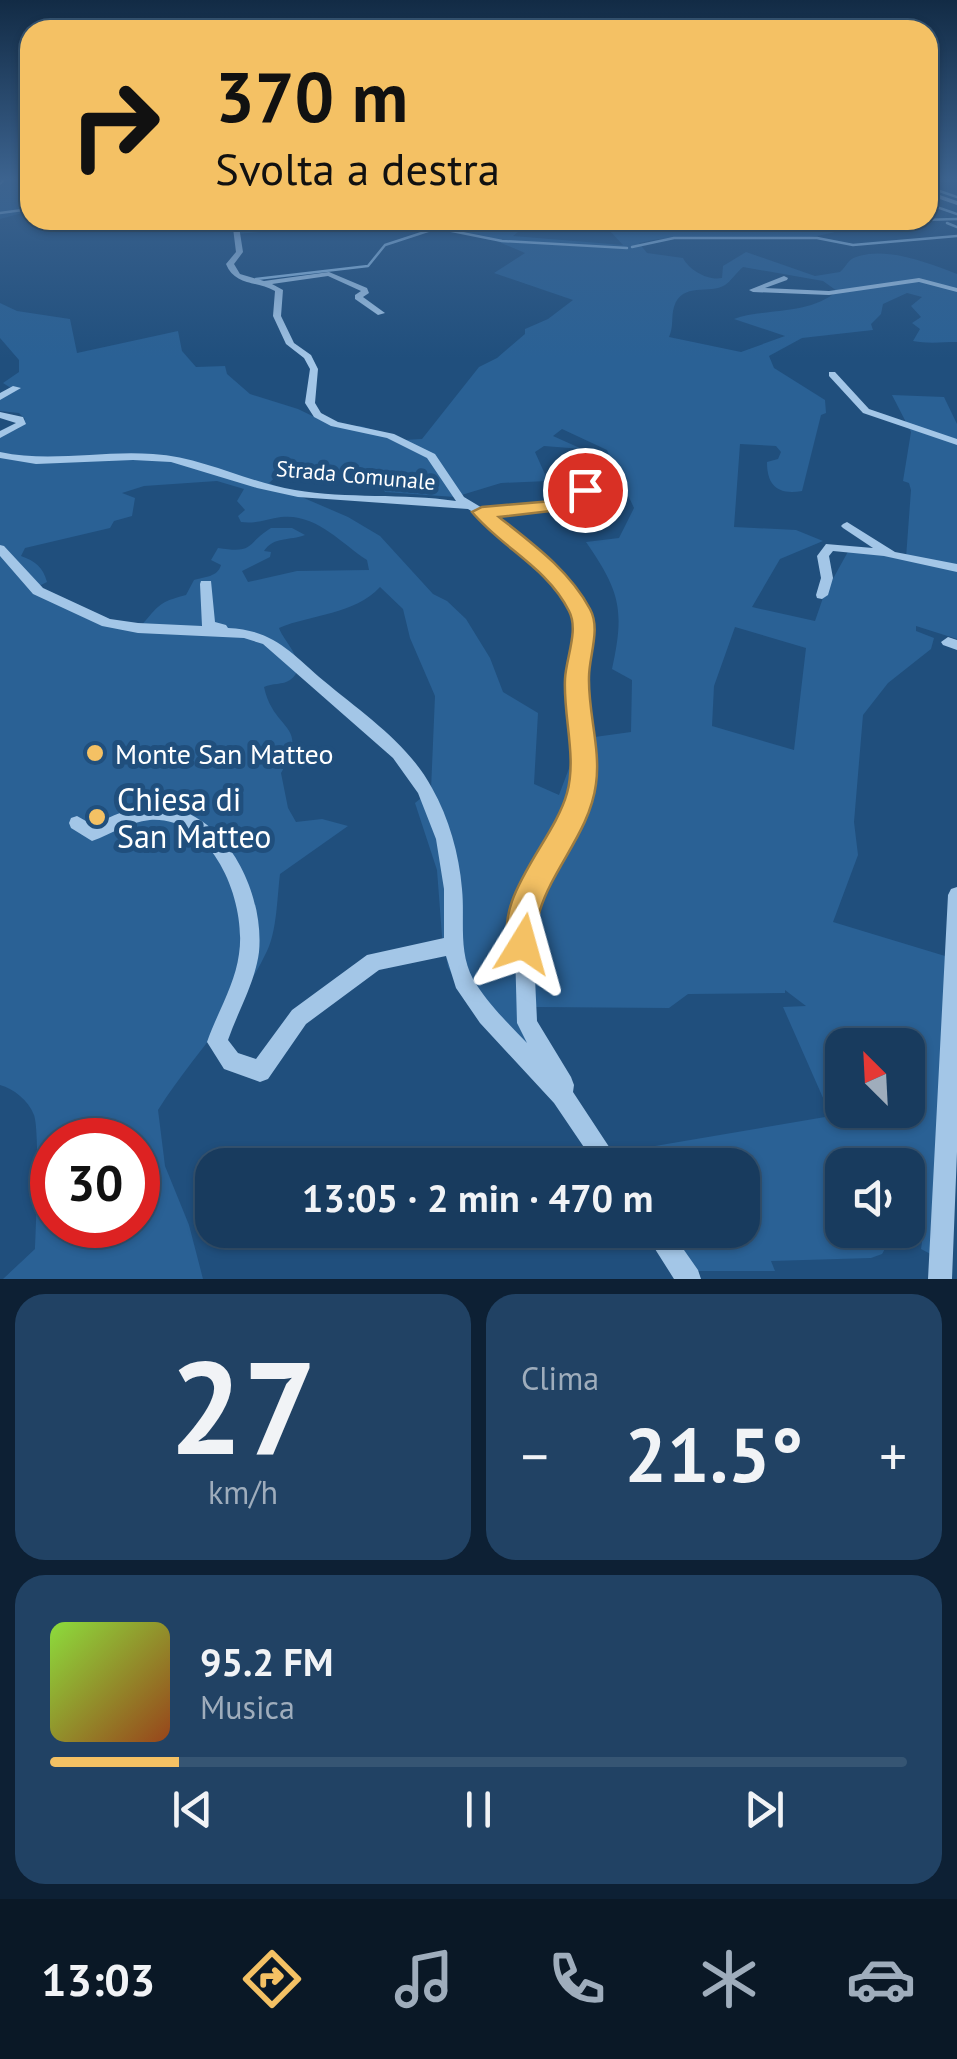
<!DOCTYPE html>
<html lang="it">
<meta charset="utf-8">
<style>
:root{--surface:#183b5e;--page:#214264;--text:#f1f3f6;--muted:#9fadbc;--line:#365573;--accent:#f4c164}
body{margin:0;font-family:"PT Sans",sans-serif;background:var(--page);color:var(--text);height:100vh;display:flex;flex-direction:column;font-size:38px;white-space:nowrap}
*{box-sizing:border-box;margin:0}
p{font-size:32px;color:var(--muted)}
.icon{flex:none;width:55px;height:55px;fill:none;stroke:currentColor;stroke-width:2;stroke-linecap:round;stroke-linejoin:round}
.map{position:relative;height:1279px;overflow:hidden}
.details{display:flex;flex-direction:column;gap:15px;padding:15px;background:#0d2034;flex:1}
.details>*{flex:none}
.banner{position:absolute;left:20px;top:20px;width:918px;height:210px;border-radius:30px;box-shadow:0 2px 8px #0004,0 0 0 2px var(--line);background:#f4c164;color:#111;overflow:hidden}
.needle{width:65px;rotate:336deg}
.tools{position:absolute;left:825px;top:1028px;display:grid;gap:20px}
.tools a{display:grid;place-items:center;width:100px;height:100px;border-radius:20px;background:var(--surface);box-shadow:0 2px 8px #0004,0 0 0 2px var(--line);font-size:50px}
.speed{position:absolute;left:30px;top:1118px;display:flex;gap:20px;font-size:50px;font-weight:700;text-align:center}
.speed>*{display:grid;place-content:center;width:130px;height:130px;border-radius:50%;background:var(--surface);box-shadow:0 2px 8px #0004,0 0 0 2px var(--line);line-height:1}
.speed .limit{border:15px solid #d22;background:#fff;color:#111}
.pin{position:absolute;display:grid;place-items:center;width:85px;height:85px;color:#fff;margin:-42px;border:5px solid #fff;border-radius:50%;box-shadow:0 2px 10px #0007}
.me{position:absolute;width:110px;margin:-55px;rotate:8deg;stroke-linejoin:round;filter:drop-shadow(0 0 8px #0008)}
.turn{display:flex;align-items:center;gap:35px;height:210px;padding:0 30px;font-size:45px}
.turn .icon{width:130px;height:130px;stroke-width:2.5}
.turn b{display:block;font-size:70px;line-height:85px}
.big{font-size:75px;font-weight:600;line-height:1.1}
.details .tile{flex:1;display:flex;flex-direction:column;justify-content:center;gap:15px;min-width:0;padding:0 35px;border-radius:30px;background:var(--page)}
.details .dial{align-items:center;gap:0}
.dial b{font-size:130px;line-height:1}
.song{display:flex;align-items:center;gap:30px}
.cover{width:120px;height:120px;border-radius:15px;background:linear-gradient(135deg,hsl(90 70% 55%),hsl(20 70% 35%))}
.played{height:10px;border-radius:5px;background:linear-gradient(90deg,var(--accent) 15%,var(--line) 15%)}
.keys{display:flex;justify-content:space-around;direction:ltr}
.heat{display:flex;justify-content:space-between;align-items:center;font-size:55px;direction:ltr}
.details .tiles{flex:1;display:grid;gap:15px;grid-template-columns:1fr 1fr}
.tile:last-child{grid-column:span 2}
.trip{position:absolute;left:195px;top:1148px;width:565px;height:100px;border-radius:30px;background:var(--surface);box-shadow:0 2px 8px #0004,0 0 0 2px var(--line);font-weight:600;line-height:100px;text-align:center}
.menu{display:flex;height:160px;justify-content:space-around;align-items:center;background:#0a1826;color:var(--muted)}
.menu .icon{width:70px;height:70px}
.menu .active{color:var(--accent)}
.menu b{font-size:45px;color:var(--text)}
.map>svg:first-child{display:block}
</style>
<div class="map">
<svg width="957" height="1279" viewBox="0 0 957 1279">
<rect width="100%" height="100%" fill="#204f7d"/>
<!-- green -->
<path fill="#2a6195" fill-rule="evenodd" d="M4,179h22l4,32 -30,8v-36z
M269,220h145l-32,4 -54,-2 -5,4 -85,8 1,-10z
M421,220h175l11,8 -78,-5 -16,13 110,9 -14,-15 81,-10 160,7c-67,26 -143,-1 -211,16l8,10 36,5c6,12 25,23 39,20l1,-12 23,-14 69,24 25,-4c7,-6 7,-12 16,-15 31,-11 72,6 101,17v68c-14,0 -29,2 -44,-1l7,-12 -8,-6 9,-6 -10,-11 11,-9 -15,-4 -24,11 -2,10 -10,10 2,6 -71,8 -33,18 5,12 51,32 1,13 -5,2 -19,76c-24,4 -35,-5 -35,-29l11,-3 3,-7 -5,-6 -36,-2 -6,83 62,3 27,11 -43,18 -28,48 63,14 9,-26 26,-47 56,10 5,-68 -2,-7 -6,-2 8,-49 -19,-37 52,2 13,27v215l-41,-13v5l18,7 -3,11 -43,34 -25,32 -9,107 4,33 -25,67 122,37 -11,302 -23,-12 1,-7 -36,5 -4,7 -11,4 -100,3 4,10h-91l-29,-41h87v-65h-133l-7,-10 229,-39 -48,-109 23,-1 -21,-16v3l-97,1 -19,14 -133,-1 2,34 23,35 -95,-76 -18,-33 -6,-31 -5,-66 -22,-67 16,-13 4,-94 -25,-58 -7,-29 -23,-22c-26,28 -68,27 -101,41 4,13 32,37 11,52 -7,5 -18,3 -26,7 10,46 47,36 17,86l7,35 8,14 26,-3 26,7 -68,48c-3,24 -3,56 -13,77 -28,59 -75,105 -109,159l7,56 24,59 14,54h-200l32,-30c1,-23 5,-117 -1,-134 -6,-15 -20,-26 -34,-30v-648l19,-9 6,-9 -6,-6 -19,-2v-12l14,-9 -11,-7 16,-11v-12l-19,-22v-35l17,8 53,8 7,34 101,-22 4,20 14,16 29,-1 2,8 23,20 48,15 35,17h28l43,14 18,-1 57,-72 18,-9 28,-24v-5l23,-10 25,-19 -79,-27 31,-20 -40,-17 -50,-9zM743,267l80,14 14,10c-28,25 -75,17 -103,28l51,17 -44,16 -72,-15c5,-11 2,-21 5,-30 8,-26 36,-12 51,-22 5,-3 12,-13 18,-18zM562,429l45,21 27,58 -15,30 -33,4c34,49 39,68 26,127l20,11 -1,52 -51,7 -21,56 -25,-11 4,-71 -35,-21 -13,-34 -24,-39 -19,-18 -14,-7 -53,-58 -32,-19 -79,-34 15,-14 -11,-5 8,-4 96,17 8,15 70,5 46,-14 47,-2 -13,-29 9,-6 38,3 -29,-13zM217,481l27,8 -7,12 8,9 -7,6 3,6c15,2 26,-3 40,-5 35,-4 60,26 86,43l2,10 -72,1 -49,11 -6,-11 28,-14 1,-5 -7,-1c10,-15 26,-10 41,-16l-13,-7h-21c-26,16 -15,26 -53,20l-7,12 10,5c-3,12 -17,12 -27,15l-8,15c-27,7 -27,10 -45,31l-44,-8 -60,-31 10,-5c-4,-15 -12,-21 -26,-26l4,-8 85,-20 4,-7 18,-5 3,-18 -13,-5 22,-7zM735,627l71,21 -12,102 -82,-24 2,-40zM842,1045h66v65h-66zM52,1140h86v85h-86zM842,1165h66v65h-66z"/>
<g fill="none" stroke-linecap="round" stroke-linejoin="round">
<!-- stream -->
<path stroke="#97c2e8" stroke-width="2.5" d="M928,187l29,10
M928,204l29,10
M0,213l30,-4
M920,220l37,-1
M947,223l10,4
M632,247l42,-9h143l36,7 104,-9
M256,279l112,-13 17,-21 52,-17 65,13 125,7"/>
<!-- minor -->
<path fill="#a3c6e7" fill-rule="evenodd" d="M7,179l-7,6 1,-6z
M928,191l29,10v4l-29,-10z
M65,220h48l-3,2h-42z
M232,220h6l5,32 -9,12 6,10 24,7 65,-9 38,16 2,5 -6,4 22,16 -7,2 -23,-16v-4l6,-4 -33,-15 -56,8 11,6 -2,26 13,27 17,12 7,14 -3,34 6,10 17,9 56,12 41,20 29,43 20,12 96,-10 -7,-36 5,-3 5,3 9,39 -2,2 -96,11 62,52 32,45 3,11 -7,51 1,46 8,42 -2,26 -7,23 -52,102 5,108 34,56 3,8 -1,7 48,73h-25l-42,-62 -74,-80 -24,-35 -10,-32 -67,14 -73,54 -38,55 -8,3 -36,-13 -17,-27c10,-29 28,-57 32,-88 8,-52 -26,-138 -89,-134 -22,2 -38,14 -58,21l-21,-13 -2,-5 2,-5 6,-2 16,9c19,-9 37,-18 59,-19 70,-2 113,84 107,146 -4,31 -21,59 -31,88l10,13 18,6 36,-49 75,-55 77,-17v-49l-8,-50 -18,-46 -25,-35 -130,-114 -19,-6 -106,-5 -36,-7 -69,-32 -33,-38v-11l4,1 39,42 67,31 28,4 64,3 -2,-42 1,-3h10l4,41 11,3 2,3c46,2 63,25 96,53 38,32 84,62 108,107 17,30 27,66 30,101 3,30 -4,62 11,90 14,24 35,44 54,64l-10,-20 -3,-111 54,-102 7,-22 2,-26 -8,-42 1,-46 7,-51 -3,-11 -26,-39 -57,-50 -23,-14 -170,-12 -41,-9 -86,-26 -38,-2 -97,4 -36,-6v-6c51,11 102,-2 153,2 50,3 93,28 142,36 53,9 107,3 161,11l-29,-43 -40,-20 -56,-12 -17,-9 -9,-14 5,-34 -6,-11 -18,-14 -13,-28 2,-25c-18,-10 -40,-5 -49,-27l10,-12z
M784,276l4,2 -1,2 -22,8 64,3 90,-13 38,10v4l-38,-10 -90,13 -76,-3 -4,-2z
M829,372h6l34,37 88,30v6l-94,-32 -34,-37z
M13,386l8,2 -21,12v-7z
M0,412l23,5 3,7 -26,14v-7l16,-8 -16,-5z
M847,522l48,30 62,12v8l-73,-16 -51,-5 -4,5 4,22 -5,17 -6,4 -5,-1 -1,-3 5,-17 -4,-22 9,-12 47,4 -30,-20 -2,-2 2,-2z
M948,637l9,3v10l-14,-5 -2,-3z
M957,887v265l-5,127h-24l20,-384 3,-6z
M643,1230h27l28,40 3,9h-27z"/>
</g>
<!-- sky -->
<linearGradient id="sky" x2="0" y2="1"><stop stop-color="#122b45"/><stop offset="0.5" stop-color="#3c638f"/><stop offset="1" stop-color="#3c638f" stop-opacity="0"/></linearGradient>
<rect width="957" height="358" fill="url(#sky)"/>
<!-- route -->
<path fill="#f4c164" stroke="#9f7d41" stroke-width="2.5" d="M585,484l9,6 -1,16 -94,11c34,27 70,53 91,92 11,20 -1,47 -1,68 -1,36 12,72 7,107 -6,47 -42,82 -56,126 -5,15 1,30 -6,45l-11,4 -11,-4c-24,-55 41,-111 55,-162 10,-36 -4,-77 -2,-114 1,-21 14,-49 4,-68 -22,-44 -67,-63 -97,-99l10,-5 94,-8v-9z"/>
<!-- markers -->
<g fill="#f4c164" stroke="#204f7d" stroke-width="4">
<circle cx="95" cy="753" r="10"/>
<circle cx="97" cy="817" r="10"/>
</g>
<g text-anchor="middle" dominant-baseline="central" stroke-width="10" stroke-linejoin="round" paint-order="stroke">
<!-- far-street labels -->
<g font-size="22" fill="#fff" stroke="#204f7d">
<text transform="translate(356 475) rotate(5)">Strada Comunale</text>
</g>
<!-- poi labels -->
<g font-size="28" fill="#fff" stroke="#204f7d" text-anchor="start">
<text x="115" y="753">Monte San Matteo</text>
</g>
<!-- near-poi labels -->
<g font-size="32" fill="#fff" stroke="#204f7d" text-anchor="start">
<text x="117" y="799">Chiesa di<tspan x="117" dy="37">San Matteo</tspan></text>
</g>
</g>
</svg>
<div class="tools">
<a><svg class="needle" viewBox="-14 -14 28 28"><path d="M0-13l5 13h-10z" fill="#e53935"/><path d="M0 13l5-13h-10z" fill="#9fadbc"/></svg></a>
<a><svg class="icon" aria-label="sound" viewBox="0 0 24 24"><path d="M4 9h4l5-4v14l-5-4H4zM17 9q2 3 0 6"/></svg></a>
</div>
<div class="speed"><div class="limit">30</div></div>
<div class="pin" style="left:585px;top:490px;background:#d93025"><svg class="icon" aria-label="arrive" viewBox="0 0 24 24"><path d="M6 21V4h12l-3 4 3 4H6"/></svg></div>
<svg class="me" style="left:523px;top:944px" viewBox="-20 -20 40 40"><path d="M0-17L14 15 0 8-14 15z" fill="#f4c164" stroke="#fff" stroke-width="4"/></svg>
<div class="trip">13:05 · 2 min · 470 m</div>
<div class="banner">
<div class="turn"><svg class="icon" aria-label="right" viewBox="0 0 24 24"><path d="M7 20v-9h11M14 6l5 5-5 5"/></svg><div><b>370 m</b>Svolta a destra</div></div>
</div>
</div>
<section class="details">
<div class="tiles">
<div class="tile dial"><b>27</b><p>km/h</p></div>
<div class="tile"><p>Clima</p>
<div class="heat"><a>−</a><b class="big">21.5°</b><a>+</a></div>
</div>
<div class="tile">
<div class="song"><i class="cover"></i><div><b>95.2 FM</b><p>Musica</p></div></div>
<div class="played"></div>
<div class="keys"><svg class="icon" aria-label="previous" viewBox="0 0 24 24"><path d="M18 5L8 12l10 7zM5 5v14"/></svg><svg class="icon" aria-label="pause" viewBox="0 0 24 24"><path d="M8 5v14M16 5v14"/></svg><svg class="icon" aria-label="next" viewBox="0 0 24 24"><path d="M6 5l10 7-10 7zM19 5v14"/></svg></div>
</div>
</div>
</section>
<nav class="menu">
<b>13:03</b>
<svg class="icon active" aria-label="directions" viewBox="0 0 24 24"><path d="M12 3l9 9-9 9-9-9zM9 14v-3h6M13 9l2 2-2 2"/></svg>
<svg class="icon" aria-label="music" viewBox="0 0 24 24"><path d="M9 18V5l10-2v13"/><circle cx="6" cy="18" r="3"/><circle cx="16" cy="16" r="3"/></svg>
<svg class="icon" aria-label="phone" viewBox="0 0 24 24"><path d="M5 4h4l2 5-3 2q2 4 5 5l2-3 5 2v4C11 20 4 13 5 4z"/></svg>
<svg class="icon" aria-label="climate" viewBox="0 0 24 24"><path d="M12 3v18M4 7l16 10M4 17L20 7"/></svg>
<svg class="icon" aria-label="car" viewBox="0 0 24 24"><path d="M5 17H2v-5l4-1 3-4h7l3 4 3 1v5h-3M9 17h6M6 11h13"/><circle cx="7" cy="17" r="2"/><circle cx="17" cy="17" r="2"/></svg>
</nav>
